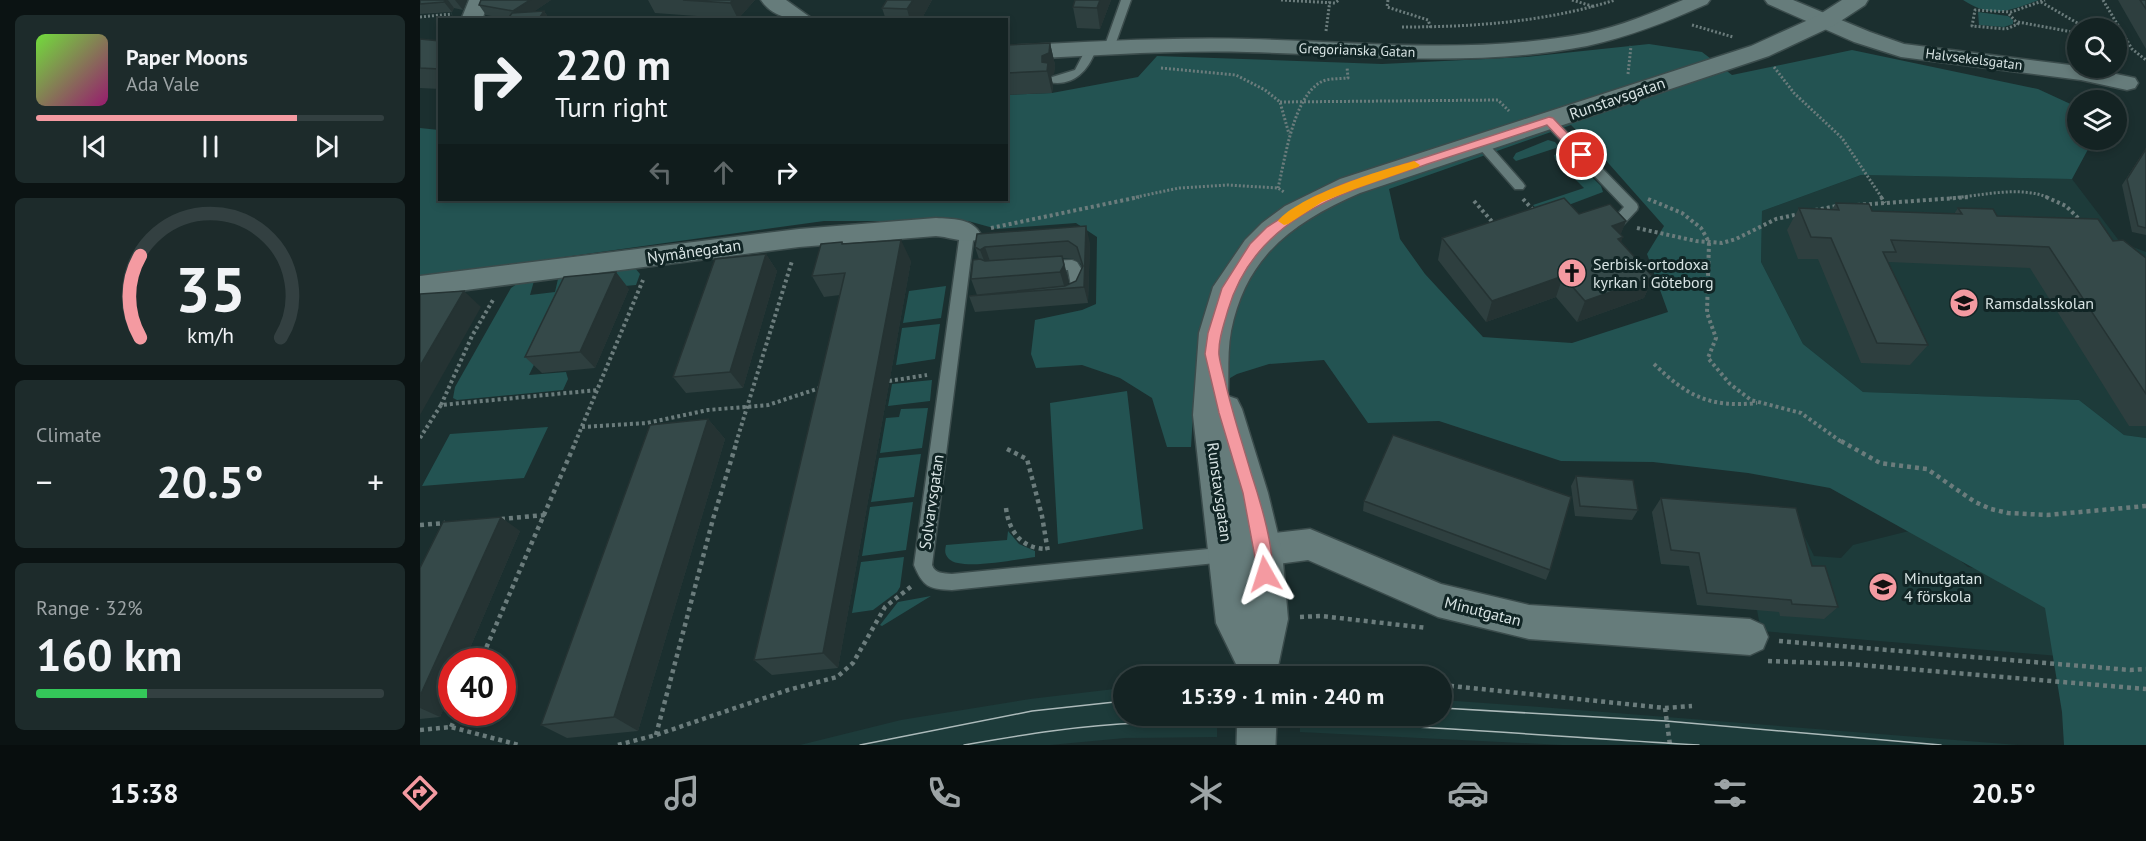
<!DOCTYPE html>
<meta charset="utf-8">
<style>
:root{--surface:#142323;--page:#1d2b2b;--text:#f1f3f6;--muted:#9da4a6;--line:#334041;--accent:#f49aa1}
body{margin:0;font-family:"PT Sans",sans-serif;background:var(--page);color:var(--text);height:100vh;display:flex;flex-direction:column;font-size:22px;white-space:nowrap}
*{box-sizing:border-box;margin:0}
p{font-size:20px;color:var(--muted)}
.icon{flex:none;width:33px;height:33px;fill:none;stroke:currentColor;stroke-width:2;stroke-linecap:round;stroke-linejoin:round}
.map{position:relative;flex:1;overflow:hidden}
.sheet{display:flex;flex-direction:column;gap:15px;padding:15px;background:#0b1313;width:420px}
.sheet>*{flex:none}
.hud{position:absolute;left:18px;top:18px;width:570px;height:183px;border-radius:0px;box-shadow:0 3px 9px #0003,0 0 0 2px var(--line);background:#142323;color:var(--text);overflow:hidden}
.buttons{position:absolute;left:1647px;top:18px;display:grid;gap:12px}
.buttons a{display:grid;place-items:center;width:60px;height:60px;border-radius:50%;background:var(--surface);box-shadow:0 3px 9px #0003,0 0 0 2px var(--line);font-size:30px}
.speed{position:absolute;left:18px;top:648px;display:flex;gap:12px;font-size:30px;font-weight:700;text-align:center}
.speed>*{display:grid;place-content:center;width:78px;height:78px;border-radius:50%;background:var(--surface);box-shadow:0 3px 9px #0003,0 0 0 2px var(--line);line-height:1}
.speed .limit{border:9px solid #d22;background:#fff;color:#111}
.pin{position:absolute;display:grid;place-items:center;width:51px;height:51px;color:#fff;margin:-26px;border:3px solid #fff;border-radius:50%;box-shadow:0 2px 6px #0007}
.me{position:absolute;width:66px;margin:-33px;rotate:354deg;stroke-linejoin:round;filter:drop-shadow(0 0 4px #0008)}
.turn{display:flex;align-items:center;gap:21px;height:126px;padding:0 18px;font-size:27px}
.turn .icon{width:78px;height:78px;stroke-width:2.5}
.turn b{display:block;font-size:42px;line-height:51px}
.lanes{display:flex;align-items:center;height:57px;padding:0 18px;background:#0003;justify-content:center;gap:30px;direction:ltr}
.lanes .off{opacity:.35}
.big{font-size:45px;font-weight:700;line-height:1.1}
.sheet .widget{flex:1;display:flex;flex-direction:column;justify-content:center;gap:9px;min-width:0;padding:0 21px;border-radius:9px;background:var(--page)}
.sheet .dial{align-items:center;gap:0}
.dial svg{height:156px;overflow:visible;fill:none;stroke:var(--line);stroke-width:7;stroke-linecap:round;text-anchor:middle}
.dial text{fill:var(--text);stroke:none}
.song{display:flex;align-items:center;gap:18px}
.cover{width:72px;height:72px;border-radius:9px;background:linear-gradient(135deg,hsl(100 70% 55%),hsl(320 70% 35%))}
.played{height:6px;border-radius:3px;background:linear-gradient(90deg,var(--accent) 75%,var(--line) 75%)}
.keys{display:flex;justify-content:space-around;direction:ltr}
.heat{display:flex;justify-content:space-between;align-items:center;font-size:33px;direction:ltr}
.charge{height:9px;border-radius:4px;background:linear-gradient(90deg,#34c759 32%,var(--line) 0)}
.trip{position:absolute;left:693px;top:666px;width:339px;height:60px;border-radius:30px;background:var(--surface);box-shadow:0 3px 9px #0003,0 0 0 2px var(--line);font-weight:700;line-height:60px;text-align:center}
.tab-bar{display:flex;height:96px;justify-content:space-around;align-items:center;background:#080e0e;color:var(--muted)}
.tab-bar .icon{width:42px;height:42px}
.tab-bar .current{color:var(--accent)}
.tab-bar b{font-size:27px;color:var(--text)}
main{display:flex;flex:1;min-height:0}
.map>svg:first-child{display:block}
</style>
<main>
<section class="sheet">
<div class="widget">
<div class="song"><i class="cover"></i><div><b>Paper Moons</b><p>Ada Vale</p></div></div>
<div class="played"></div>
<div class="keys"><svg class="icon" aria-label="previous" viewBox="0 0 24 24"><path d="M18 5L8 12l10 7zM5 5v14"/></svg><svg class="icon" aria-label="pause" viewBox="0 0 24 24"><path d="M8 5v14M16 5v14"/></svg><svg class="icon" aria-label="next" viewBox="0 0 24 24"><path d="M6 5l10 7-10 7zM19 5v14"/></svg></div>
</div>
<div class="widget dial"><svg viewBox="0 0 100 80">
<path d="M14 69A42 42 0 1 1 86 69"/>
<path d="M14 69A42 42 0 0 1 14 27" stroke="#f49aa1"/>
<text x="50" y="56" font-size="32" font-weight="700">35</text>
<text x="50" y="72" font-size="11">km/h</text>
</svg></div>
<div class="widget"><p>Climate</p>
<div class="heat"><a>−</a><b class="big">20.5°</b><a>+</a></div>
</div>
<div class="widget"><p>Range · 32%</p><b class="big">160 km</b><div class="charge"></div></div>
</section>
<div class="map">
<svg width="1726" height="745" viewBox="0 0 1726 745">
<rect width="100%" height="100%" fill="#1b2f2f"/>
<!-- built -->
<path fill="#1d3b3a" d="M1441,175l211,4 48,63 26,10v186l-22,-3 -45,-35 -216,-8 -60,-48 -42,-82 1,-51z
M1232,512l147,13 15,31 27,2 12,-13 68,-17 47,39 45,7 93,86 -345,-29 -4,-21 -60,-5 -8,-39 -28,-2z
M703,688l1,28h93v21l-92,1 -75,7h-250l101,-25 129,-21z
M1022,700l98,7 478,38h-456l-262,-13v-16h142z"/>
<!-- green -->
<path fill="#235352" fill-rule="evenodd" d="M1543,0h76c-30,11 -47,19 -76,0z
M1558,12l30,4 5,4v4l-9,3 -25,-2z
M1229,44l53,8 30,23 120,-25 186,39 39,18 1,33h15l-21,39 -211,-4 -99,36 -1,51 42,82 60,48 216,8 45,35 22,3v307h-82l-2,-33 -17,-104 -215,-120 -82,-15 -95,-11 -92,-1 -122,-40 -71,2 -44,-63 -55,4 -32,10 -43,25 -3,48h-24l-15,-49 -32,-20 -38,-13 -46,3 -5,-14 4,-34 47,-10 14,-6 1,-67 -21,-14 -79,6 -29,-8h-144l-404,56v-149l19,2 1,70h566l1,-105 45,-2 86,-16 19,-21 225,8 144,-7zM1151,125l31,31 62,70 -17,28 21,58 -96,31 -89,-6 -58,-63 -25,-35 -11,-50z
M1128,140l7,2 4,5 -43,14 -3,-3 3,-5z
M1146,152l35,34 2,6 -61,23 -9,-10 51,-17 -29,-29 -1,-4z
M210,268h5l5,6 -4,11 -57,5 -14,11 -36,74 37,-3 2,7 -5,11 -106,10 -4,-2 2,-11 56,-99 9,-6 14,-1 -4,14 25,-3 3,-13z
M526,286l-5,32 -38,5 6,-32z
M520,324l-5,35 -39,6 6,-37z
M512,380l-2,21 -42,5 4,-22z
M707,391l16,138 -85,15 -8,-141z
M508,408l-6,40 -42,5 6,-35 13,-1 2,-8z
M128,427l-24,51 -102,8 28,-52z
M501,454l-7,43 -43,5 8,-44z
M493,502l-7,48 -44,6 8,-49z
M588,531l11,13 16,7v6c-18,2 -74,14 -86,2 -5,-5 -4,-9 -3,-14l61,-5z
M484,557l-4,30 -3,5 -24,18 -21,3 9,-51z
M511,596l-49,30 -2,-1 18,-23z"/>
<g fill="none" stroke-linecap="round" stroke-linejoin="round">
<!-- service casing -->
<g stroke="#3b4c4c" stroke-width="3">
<path id="service" d="M701,0h10l-17,48 -1,2h-8l-1,-2z
M671,46l5,3c-7,21 -22,38 -47,33v-4l26,-8 11,-21z
M1129,117l4,1 84,86 1,3 -1,3 -16,17h-10l-2,-3 15,-17 -79,-83v-6z
M1062,140l4,1 37,42 2,3 -2,3h-8l-37,-42v-6z
M547,228l7,5 -42,332c3,9 11,8 20,9l277,-27 6,2 3,6 -3,6 -283,29c-23,-1 -29,-3 -38,-25l46,-332z
M652,260l5,2 5,8 3,16 -8,13 -5,1 -7,-5 6,-9 -3,-16 -23,1 -7,-5 7,-5z"/>
</g>
<!-- minor casing -->
<g stroke="#3b4c4c" stroke-width="3">
<path id="minor" d="M49,0h20l-7,20h-21z
M341,0h25l28,20c-20,0 -41,-2 -53,-20z
M1263,0h27l-3,4c-38,17 -78,33 -120,42 -113,22 -226,9 -340,6 -80,-2 -160,4 -241,8v-14c81,-4 161,-9 242,-7 113,3 227,16 340,-6 33,-7 64,-20 95,-33z
M1345,0h28l77,32 34,12 174,22 57,12 3,5 -3,5 -8,2 -46,-10 -180,-23 -47,-15 -86,-38z
M516,218c16,1 35,0 44,15l-4,7c-13,3 -26,-3 -40,-4l-137,11 -379,49v-20l379,-47z
M890,529l131,55 88,21 221,14 13,6 5,12 -5,12 -13,6 -221,-16 -91,-22 -130,-57 -68,9 -12,-5 -5,-11 5,-11 12,-5z"/>
</g>
<!-- tertiary casing -->
<g stroke="#3b4c4c" stroke-width="3">
<path id="tertiary" d="M1422,0h26l-3,5 -32,21 -64,30 -409,137c-67,29 -114,63 -129,138 -4,21 -2,44 -3,65l9,3 5,10 26,84 14,58 6,68 -12,57h-38l-2,-12 -20,-41 -23,-208 6,-82 14,-46 32,-47 17,-17 23,-17 55,-27 411,-133 66,-30z"/>
</g>
<!-- path-far2 -->
<path stroke="#6b7c7c" stroke-width="3" stroke-dasharray="2 2" stroke-linecap="butt" d="M861,0l54,3 4,-3
M968,0l-1,7 41,13 3,8
M1152,0l23,7
M1683,0l29,49 14,11
M1621,2l45,26
M1589,14l9,10 -12,5 -34,-3 3,-16 36,2 34,-12
M0,17l32,-3
M1598,22l60,11
M1272,25l41,12
M982,27c73,0 143,-5 213,-27
M906,31l4,-31
M1696,42l14,5
M1354,67l20,26 48,45 40,60
M741,68l75,7 29,15 15,12 9,32
M1208,74l3,-28
M860,102l218,-2 11,11
M858,188c7,-28 15,-91 43,-106 7,-4 18,-3 27,-4l-1,-11
M712,198l47,-10 48,-3 51,3 6,4
M1530,198c31,-2 71,-13 99,0"/>
<!-- path-far1 -->
<path stroke="#6b7c7c" stroke-width="4" stroke-dasharray="3 3" stroke-linecap="butt" d="M1461,197l4,6
M1626,197l20,9 16,16
M1103,199l11,12
M1228,199l34,14 19,15 8,14 -2,71 9,25 -8,20 22,26 21,16 50,13 42,30
M1054,201l21,24
M1437,205l113,-8
M1395,210l22,-4
M571,228l148,-31
M1217,228l59,13 26,2 14,-4 40,-20 23,-5
M1234,364c33,32 56,44 103,39
M469,381l38,-6
M21,405l31,-69 21,-36
M162,427l65,-4 61,-13 60,-5 55,-18
M0,438l21,-33 157,-15
M155,443l68,-163
M316,443l56,-182"/>
<!-- path -->
<path stroke="#6b7c7c" stroke-width="4.5" stroke-dasharray="4 4" stroke-linecap="butt" d="M1421,441l39,22 47,6 48,33 16,7 17,4 39,2 99,-9
M587,449l20,10 15,57 6,36
M586,508c3,24 16,41 41,41
M81,519l44,-4
M0,525l25,-2
M880,617l21,-1 106,12
M1359,641l351,29 16,-1
M1348,661l80,3 298,25
M60,662l96,-221
M869,675l29,1
M1022,685l223,23 27,-2
M1245,708l5,37
M31,727l7,-15
M0,730l31,-3 68,18
M236,735l57,-216 24,-78
M198,745l38,-10 132,-45 49,-13 16,-14 32,-56 28,-22"/>
<!-- service -->
<use href="#service" fill="#667c7b" fill-rule="evenodd"/>
<!-- minor -->
<use href="#minor" fill="#667c7b" fill-rule="evenodd"/>
<!-- tertiary -->
<use href="#tertiary" fill="#667c7b" fill-rule="evenodd"/>
<!-- tram -->
<path stroke="#acbaba" stroke-width="1.5" d="M1022,708l224,13 275,24
M440,745l172,-34 92,-10
M544,745c58,-10 117,-20 176,-22 186,-7 373,11 559,22"/>
<!-- tertiary-bridge casing -->
<g stroke="#3b4c4c" stroke-width="42" stroke-linecap="butt">
<path id="tertiary-bridge" d="M836,745l1,-29"/>
</g>
<!-- tertiary-bridge -->
<use href="#tertiary-bridge" stroke="#667c7b" stroke-width="39"/>
</g>
<!-- wall -->
<path fill="#2e3f3f" fill-rule="evenodd" d="M0,0h47l-4,10 -9,-2 -2,4 -32,2z
M61,0h70l-18,12 11,-1 6,9h-43v-1l-21,-4 -7,-10z
M228,0h107l-17,19 -83,-6z
M467,0h45l-11,20h-35l-4,-12z
M655,0h36l-11,29 -23,-1 -4,-21z
M1698,0h28v49z
M0,39l20,2v48l-20,-1z
M630,43l5,22 -1,9 -3,2 2,9 -1,8 -46,2v-50z
M1726,148v87l-14,-3 -10,-47z
M1416,203l36,8 82,3 4,-6 39,8 116,25 33,17v168h-17l-99,-158 -141,-6 -1,1 40,82 -18,20 -49,-2 -43,-104h-20l-11,-29 12,-22 33,1z
M1206,221l-6,14 1,8 32,34 -9,21 -67,24 -21,-25 -70,25 -48,-62 4,-22z
M557,234l113,9 -2,60 -113,9 -6,-16 8,-1 -6,-16 8,-20 -4,-12zM643,258h9l9,6 1,4 -6,13 -10,5 3,-4z
M422,242l2,2 67,17 -73,407 -66,7 -18,-15 86,-365 -16,2 -12,-21z
M346,254l11,17 -34,117 -57,5 -13,-16z
M209,289l-34,79 -53,5 -17,-16z
M288,419l17,20 -87,292 -71,7 -26,-13z
M1156,476l62,34 -6,10 -57,-4 -4,-30z
M1241,498l151,68 26,41 -14,12 -44,-3 -1,-4 -82,-7 -8,-39 -28,-2 -9,-52z
M944,501l186,69 -4,10 -183,-69z
M100,531l-56,131h-12v28l-12,27 -20,2v-151z"/>
<!-- shaded-wall -->
<path fill="#253333" d="M25,0h3l6,8 -2,4 -8,-10z
M35,0h12l-4,10z
M110,0h21l-29,20h-3l-6,-9z
M313,0h22l-17,19 -8,-16z
M493,0h19l-11,20h-11l-3,-11z
M680,0h11l-11,29 -3,-21z
M124,11l6,9h-12z
M630,43l5,22 -1,9 -3,2 2,9 -1,8 -5,-22h-3l-2,-15z
M1206,221l-7,18 4,-2 -8,22 -3,-33z
M666,226l4,17 -2,60 -4,-16z
M481,240l10,21 -73,407 -15,-15z
M565,247l6,17 -5,2 -6,-16z
M346,254l11,17 -34,117 -13,-16z
M644,265l5,17 -4,7 -5,-17z
M196,272l13,17 -34,79 -15,-16z
M1143,276l-7,21 -70,25 6,-21z
M1233,277l-9,21 -67,24 8,-21z
M44,291l17,16 -61,108v-49z
M288,419l17,20 -87,292 -24,-14z
M81,517l19,14 -56,131h-12v28l-12,27 -20,-9v-12z"/>
<!-- building -->
<path fill="#354949" stroke="#253333" stroke-width="1.5" d="M0,0h25l-1,2 -24,2z
M61,0h49l-17,11 -34,-6z
M263,0h50l-3,3z
M467,0h26l-6,9 -25,-1z
M655,0h25l-3,8 -24,-1z
M1720,0h6v9z
M124,11l-6,9h-31l5,-7z
M0,39l20,2v28l-20,-1z
M630,43l-1,10 -7,3v6l6,1 -1,8 -41,2v-28z
M1726,149v79l-8,-2 -11,-47z
M1144,198l15,16 31,-10 16,17 -14,5 11,11 -5,2 35,38 -68,24 -22,-25 -71,25 -50,-63z
M1416,203l33,1 3,7 90,3 -4,-6 35,1 4,7 101,3 15,22 10,-1 23,18v136l-97,-147 -158,-7 5,12h-13l45,93 -51,-2 -46,-105 -20,-1 -12,-29 40,2z
M666,226l-2,61 -115,9 96,-10 11,-5 7,-15 -6,-19 -9,-6 -83,6 -5,3 -5,-3 2,-13z
M481,240l-78,413 -69,7 91,-387 -33,3 9,-32 21,-2v2z
M346,254l-36,118 -57,5 42,-118z
M642,256l2,9 -4,7 -89,7 2,-19 7,-1 5,2z
M196,272l-36,80 -55,5 39,-80z
M44,291l-44,75v-72z
M288,419l-94,298 -73,8 109,-300z
M973,435l178,62 -21,73 -186,-69z
M1156,476l57,4 5,30 -58,-4z
M1241,498l135,10 16,58h13l13,41 -46,-3 -1,-4 -84,-7 -8,-40 -28,-3z
M81,517l-81,179v-128l23,-46z"/>
<!-- route -->
<path fill="#f49aa1" stroke="#9f6469" stroke-width="1.5" d="M1129,117l4,1 33,35v5h-8l-31,-33c-41,14 -83,27 -125,41 -82,27 -167,52 -194,144 -4,14 -10,30 -9,45 1,8 4,18 6,26 7,31 17,61 26,92 7,21 28,87 19,106l-5,2 -6,-2 -16,-86 -24,-80 -14,-59 3,-21 14,-45 28,-44 17,-17 47,-30 32,-14z"/>
<!-- slow -->
<path fill="#f59e0b" d="M994,161l6,4 -2,2 -63,22 -33,13 -34,22 -4,1 -6,-4c20,-25 103,-51 136,-60z"/>
<!-- icons -->
<defs>
<g id="church-disc" transform="scale(1.5)"><circle r="9.5" fill="#f49aa1" stroke="#112525"/><path d="M-1.2-6h2.4v3.5h3.3v2.4h-3.3V6h-2.4V-.1h-3.3v-2.4h3.3Z" fill="#111"/></g>
<g id="school-disc" transform="scale(1.5)"><circle r="9.5" fill="#f49aa1" stroke="#112525"/><path d="M0-5L7-2L0 1L-7-2ZM-4 1L0 2.5L4 1V4Q0 6-4 4Z" fill="#111"/></g>
</defs>
<g fill-rule="evenodd">
<use href="#church-disc" x="1152" y="273"/>
<use href="#school-disc" x="1544" y="303"/>
<use href="#school-disc" x="1463" y="587"/>
</g>
<g text-anchor="middle" dominant-baseline="central" stroke-width="6" stroke-linejoin="round" paint-order="stroke">
<!-- far-street labels -->
<g font-size="14" fill="#d7e3e3" stroke="#112525">
<text transform="translate(937 50) rotate(2)">Gregorianska Gatan</text>
<text transform="translate(1554 59) rotate(7)">Halvsekelsgatan</text>
</g>
<!-- street labels -->
<g font-size="16" fill="#d7e3e3" stroke="#112525">
<text transform="translate(1197 98) rotate(-19)">Runstavsgatan</text>
<text transform="translate(274 251) rotate(-8)">Nymånegatan</text>
<text transform="translate(800 492) rotate(82)">Runstavsgatan</text>
<text transform="translate(511 502) rotate(-82)">Solvarvsgatan</text>
<text transform="translate(1063 611) rotate(14)">Minutgatan</text>
</g>
<!-- poi labels -->
<g font-size="16" fill="#d7e3e3" stroke="#112525" text-anchor="start">
<text x="1173" y="264">Serbisk-ortodoxa<tspan x="1173" dy="18">kyrkan i Göteborg</tspan></text>
<text x="1565" y="303">Ramsdalsskolan</text>
<text x="1484" y="578">Minutgatan<tspan x="1484" dy="18">4 förskola</tspan></text>
</g>
</g>
</svg>
<div class="buttons">
<a><svg class="icon" aria-label="search" viewBox="0 0 24 24"><circle cx="10" cy="10" r="6"/><path d="M15 15l6 6"/></svg></a>
<a><svg class="icon" aria-label="layers" viewBox="0 0 24 24"><path d="M12 4l9 5-9 5-9-5zM3 14l9 5 9-5"/></svg></a>
</div>
<div class="speed"><div class="limit">40</div></div>
<div class="pin" style="left:1162px;top:155px;background:#d93025"><svg class="icon" aria-label="arrive" viewBox="0 0 24 24"><path d="M6 21V4h12l-3 4 3 4H6"/></svg></div>
<svg class="me" style="left:845px;top:574px" viewBox="-20 -20 40 40"><path d="M0-17L14 15 0 8-14 15z" fill="#f49aa1" stroke="#fff" stroke-width="4"/></svg>
<div class="trip">15:39 · 1 min · 240 m</div>
<div class="hud">
<div class="turn"><svg class="icon" aria-label="right" viewBox="0 0 24 24"><path d="M7 20v-9h11M14 6l5 5-5 5"/></svg><div><b>220 m</b>Turn right</div></div>
<div class="lanes"><svg class="icon off" aria-label="left" viewBox="0 0 24 24"><path d="M17 20v-9H6M10 6l-5 5 5 5"/></svg><svg class="icon off" aria-label="ahead" viewBox="0 0 24 24"><path d="M12 20V5M6 11l6-6 6 6"/></svg><svg class="icon" aria-label="right" viewBox="0 0 24 24"><path d="M7 20v-9h11M14 6l5 5-5 5"/></svg></div>
</div>
</div>
</main>
<nav class="tab-bar">
<b>15:38</b>
<svg class="icon current" aria-label="directions" viewBox="0 0 24 24"><path d="M12 3l9 9-9 9-9-9zM9 14v-3h6M13 9l2 2-2 2"/></svg>
<svg class="icon" aria-label="music" viewBox="0 0 24 24"><path d="M9 18V5l10-2v13"/><circle cx="6" cy="18" r="3"/><circle cx="16" cy="16" r="3"/></svg>
<svg class="icon" aria-label="phone" viewBox="0 0 24 24"><path d="M5 4h4l2 5-3 2q2 4 5 5l2-3 5 2v4C11 20 4 13 5 4z"/></svg>
<svg class="icon" aria-label="climate" viewBox="0 0 24 24"><path d="M12 3v18M4 7l16 10M4 17L20 7"/></svg>
<svg class="icon" aria-label="car" viewBox="0 0 24 24"><path d="M5 17H2v-5l4-1 3-4h7l3 4 3 1v5h-3M9 17h6M6 11h13"/><circle cx="7" cy="17" r="2"/><circle cx="17" cy="17" r="2"/></svg>
<svg class="icon" aria-label="filters" viewBox="0 0 24 24"><path d="M4 7h16M4 17h16"/><circle cx="9" cy="7" r="2"/><circle cx="15" cy="17" r="2"/></svg>
<b>20.5°</b>
</nav>
